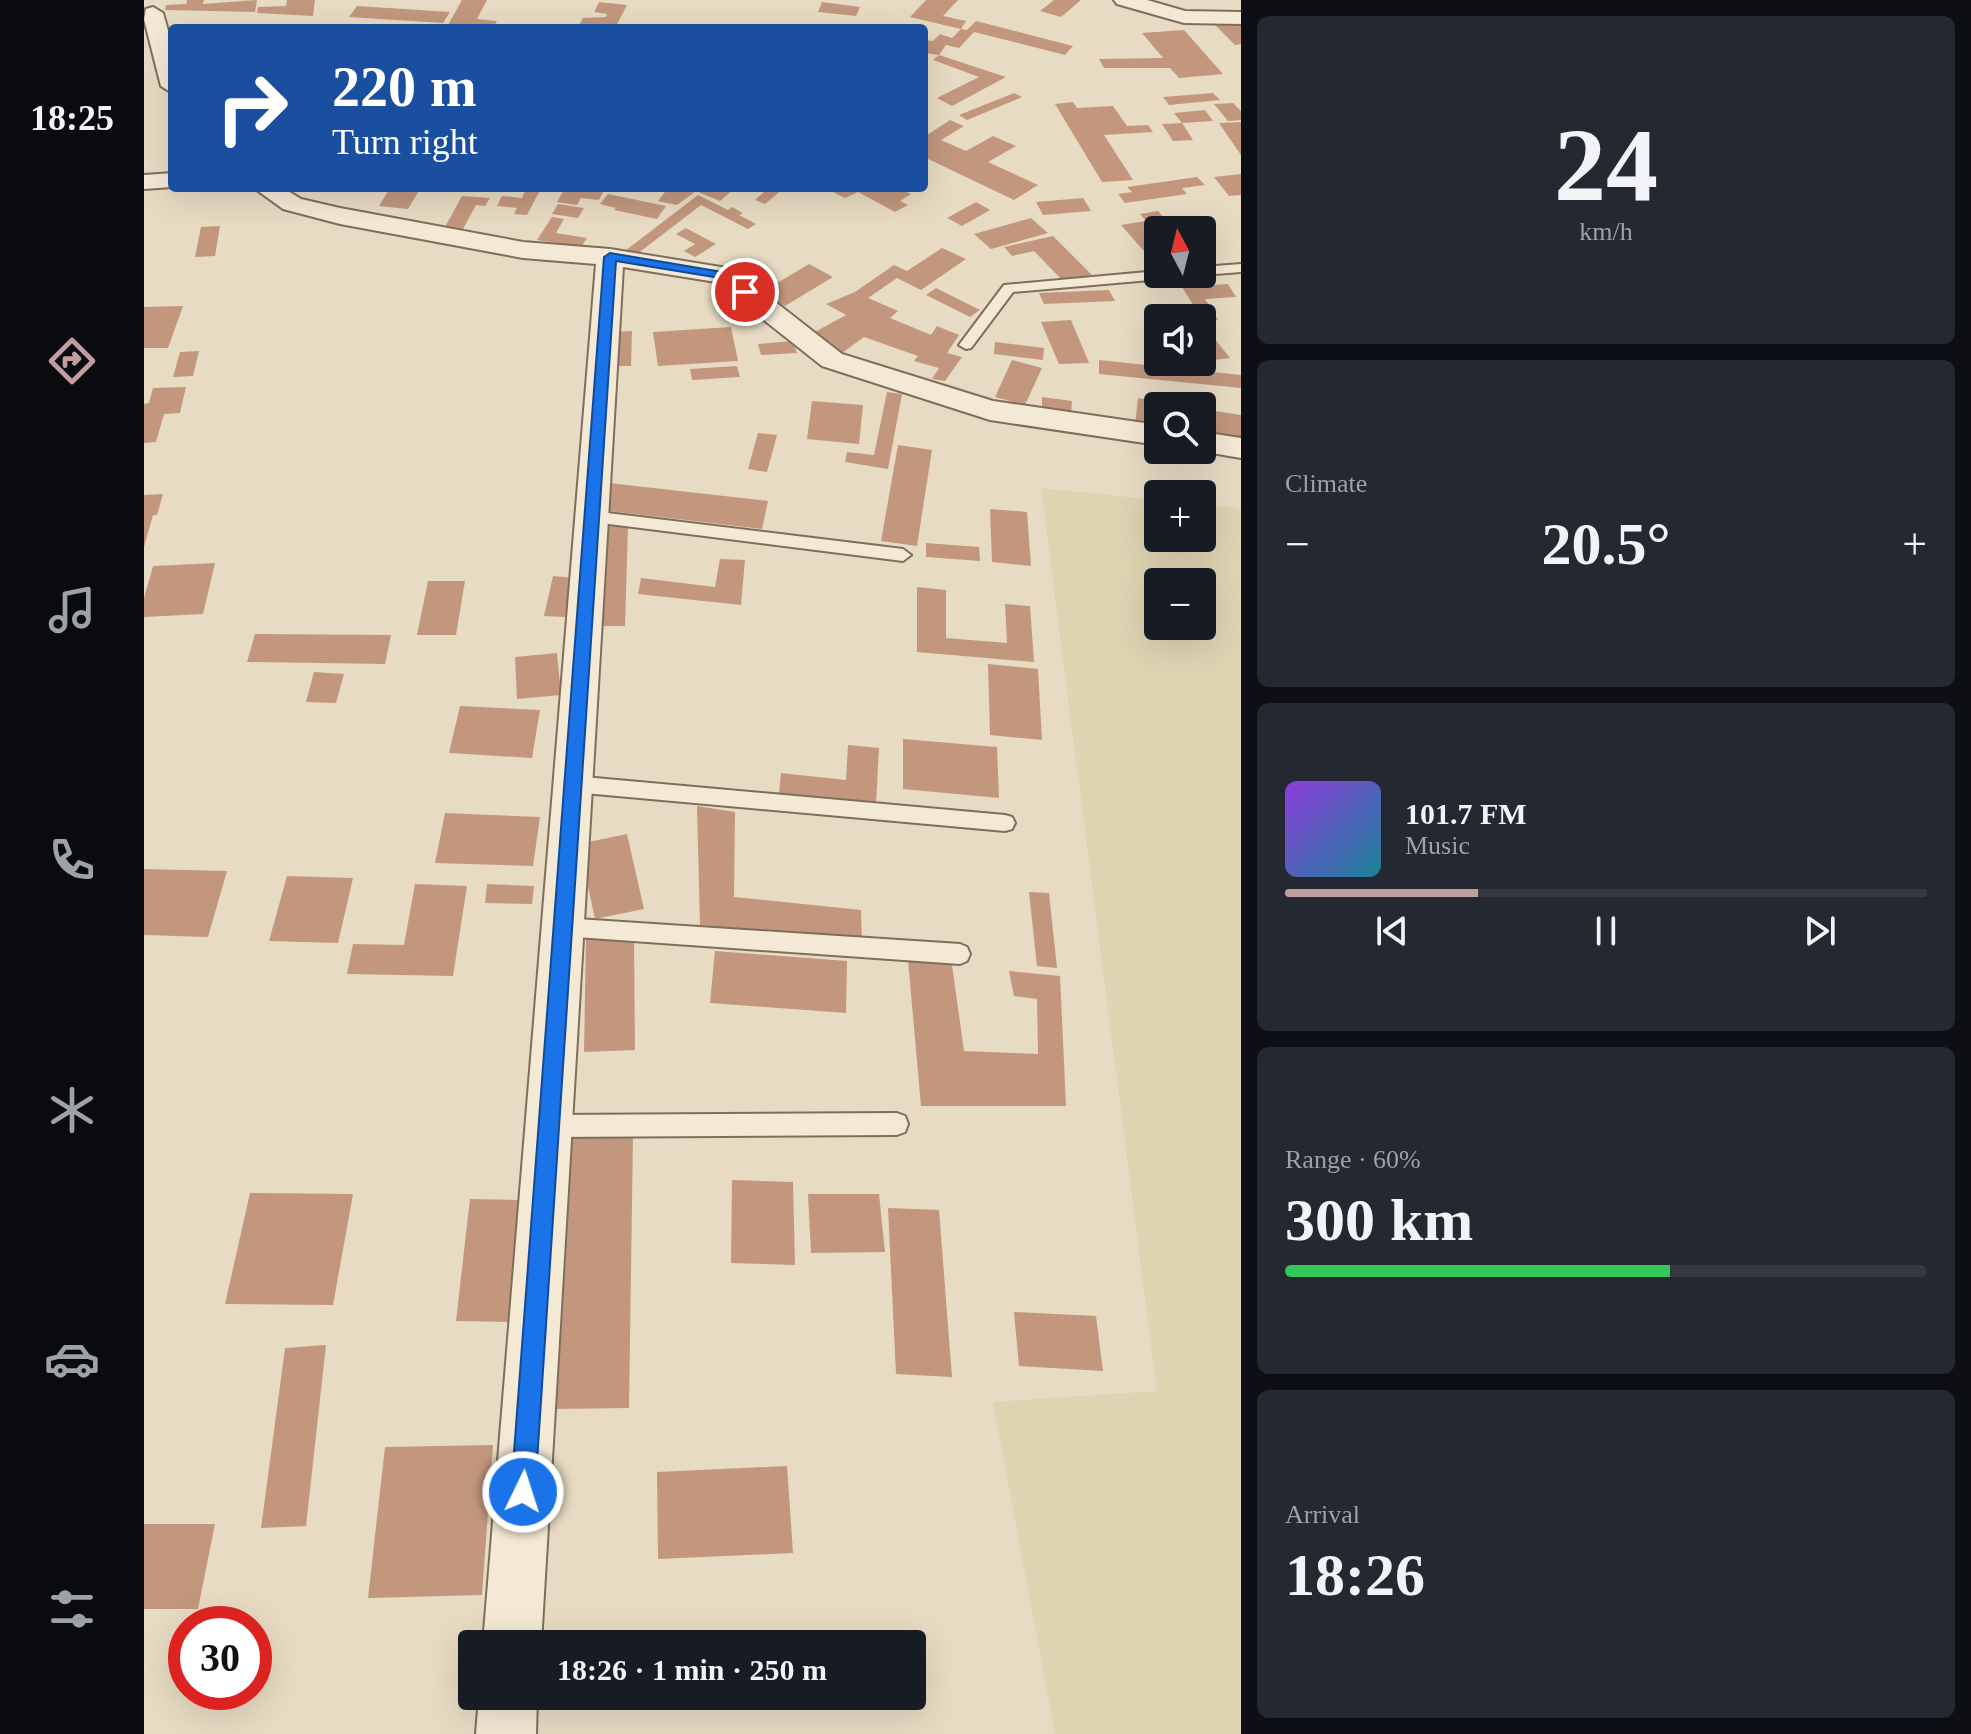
<!DOCTYPE html>
<meta charset="utf-8">
<style>
:root{--surface:#171b24;--page:#242831;--text:#f1f3f6;--muted:#9ea1a6;--line:#363941;--accent:#c29da0}
body{margin:0;font-family:Georgia,serif;background:var(--page);color:var(--text);height:100vh;display:flex;flex-direction:column;font-size:30px;white-space:nowrap}
*{box-sizing:border-box;margin:0}
p{font-size:26px;color:var(--muted)}
.icon{flex:none;width:44px;height:44px;fill:none;stroke:currentColor;stroke-width:2;stroke-linecap:round;stroke-linejoin:round}
.map{position:relative;flex:1;overflow:hidden}
.side{display:flex;flex-direction:column;gap:16px;padding:16px;background:#0d0f14;width:730px}
.side>*{flex:none}
.guide{position:absolute;left:24px;top:24px;width:760px;height:168px;border-radius:8px;box-shadow:0 8px 32px #0002;background:#1a4fa0;color:#fff;overflow:hidden}
.needle{width:52px;rotate:353deg}
.fabs{position:absolute;left:1000px;top:216px;display:grid;gap:16px}
.fabs a{display:grid;place-items:center;width:72px;height:72px;border-radius:8px;background:var(--surface);box-shadow:0 8px 32px #0002;font-size:40px}
.speed{position:absolute;left:24px;top:1606px;display:flex;gap:16px;font-size:40px;font-weight:700;text-align:center}
.speed>*{display:grid;place-content:center;width:104px;height:104px;border-radius:50%;background:var(--surface);box-shadow:0 8px 32px #0002;line-height:1}
.speed .limit{border:12px solid #d22;background:#fff;color:#111}
.pin{position:absolute;display:grid;place-items:center;width:68px;height:68px;color:#fff;margin:-34px;border:4px solid #fff;border-radius:50%;box-shadow:0 2px 8px #0007}
.me{position:absolute;width:88px;margin:-44px;rotate:4deg;stroke-linejoin:round;filter:drop-shadow(0 0 6px #0008)}
.turn{display:flex;align-items:center;gap:28px;height:168px;padding:0 32px;font-size:36px}
.turn .icon{width:104px;height:104px;stroke-width:2.5}
.turn b{display:block;font-size:56px;line-height:68px}
.big{font-size:60px;font-weight:600;line-height:1.1}
.side .widget{flex:1;display:flex;flex-direction:column;justify-content:center;gap:12px;min-width:0;padding:0 28px;border-radius:12px;background:var(--page)}
.side .dial{align-items:center;gap:0}
.dial b{font-size:104px;line-height:1}
.song{display:flex;align-items:center;gap:24px}
.cover{width:96px;height:96px;border-radius:12px;background:linear-gradient(135deg,hsl(270 70% 55%),hsl(190 70% 35%))}
.played{height:8px;border-radius:4px;background:linear-gradient(90deg,var(--accent) 30%,var(--line) 30%)}
.keys{display:flex;justify-content:space-around;direction:ltr}
.heat{display:flex;justify-content:space-between;align-items:center;font-size:44px;direction:ltr}
.charge{height:12px;border-radius:6px;background:linear-gradient(90deg,#34c759 60%,var(--line) 0)}
.trip{position:absolute;left:314px;top:1630px;width:468px;height:80px;border-radius:8px;background:var(--surface);box-shadow:0 8px 32px #0002;font-weight:600;line-height:80px;text-align:center}
main{display:flex;flex:1;min-height:0}
.tab-bar{display:flex;flex-direction:column;width:144px;justify-content:space-around;align-items:center;background:#090b0e;color:var(--muted)}
.tab-bar .icon{width:56px;height:56px}
.tab-bar .active{color:var(--accent)}
.tab-bar b{font-size:36px;color:var(--text)}
.map>svg:first-child{display:block}
</style>
<main>
<nav class="tab-bar">
<b>18:25</b>
<svg class="icon active" aria-label="directions" viewBox="0 0 24 24"><path d="M12 3l9 9-9 9-9-9zM9 14v-3h6M13 9l2 2-2 2"/></svg>
<svg class="icon" aria-label="music" viewBox="0 0 24 24"><path d="M9 18V5l10-2v13"/><circle cx="6" cy="18" r="3"/><circle cx="16" cy="16" r="3"/></svg>
<svg class="icon" aria-label="phone" viewBox="0 0 24 24"><path d="M5 4h4l2 5-3 2q2 4 5 5l2-3 5 2v4C11 20 4 13 5 4z"/></svg>
<svg class="icon" aria-label="climate" viewBox="0 0 24 24"><path d="M12 3v18M4 7l16 10M4 17L20 7"/></svg>
<svg class="icon" aria-label="car" viewBox="0 0 24 24"><path d="M5 17H2v-5l4-1 3-4h7l3 4 3 1v5h-3M9 17h6M6 11h13"/><circle cx="7" cy="17" r="2"/><circle cx="17" cy="17" r="2"/></svg>
<svg class="icon" aria-label="filters" viewBox="0 0 24 24"><path d="M4 7h16M4 17h16"/><circle cx="9" cy="7" r="2"/><circle cx="15" cy="17" r="2"/></svg>
</nav>
<div class="map">
<svg width="1097" height="1734" viewBox="0 0 1097 1734">
<rect width="100%" height="100%" fill="#e8dbc3"/>
<!-- farmland -->
<path fill="#ddd4b2" fill-rule="evenodd" d="M897,488l117,12v38h44v-34l39,4v1226h-186l-62,-332 164,-11zM1014,582h44v44h-44z"/>
<!-- building -->
<path fill="#c2977e" d="M43,0h17l-1,4 54,-4 -2,12 -90,-2 1,-5 20,-1z
M143,0h28l-2,16 -56,-3 1,-6 28,-1z
M318,0h25l-10,19 20,2 -4,7 -45,-3z
M782,0h32l-15,16 23,5 -5,8 -51,-12z
M910,0h27l-20,17 -21,-6z
M455,2l28,3 -12,23 -36,-3 4,-7 23,-1 1,-3 -13,-2z
M678,2l38,5 -4,9 -38,-4z
M213,6l93,6 -7,11 -94,-6z
M832,21l97,25 -8,9 -91,-23 -15,16 -13,-3 -7,10 -15,-2v-13l9,1 7,-7 12,4 9,-9 6,1z
M1097,22v22l-6,1 -21,-21z
M1040,30l39,44 -44,4 -9,-10h-66l-5,-9 64,-1 -21,-25z
M795,55l67,22 -54,29 -15,-8 42,-21 -46,-17z
M870,93l8,4 -55,23 -8,-5z
M1069,93l7,7 -51,5 -6,-8z
M929,102l4,6 36,-2 14,20 21,-1 5,7 -49,3 29,45 -31,2 -47,-78z
M1089,103l8,8v9l-13,1 -14,-17z
M1061,110l8,11 -31,2 -8,-10z
M806,120l14,6 -23,14 25,11 27,-15 23,10 -28,16 50,23 -24,15 -90,-43v-20z
M1097,122v33l-22,-32z
M1038,123l11,17 -20,1 -11,-17z
M1097,174v21l-12,1 -15,-19z
M1053,177l8,8 -23,3 5,6 -62,9 -7,-9 14,-2 -5,-5z
M246,188l29,3 -11,18 -29,-3z
M421,188h40l-6,12 -18,-2 -4,7 -20,-3z
M524,188h32l-23,17 -19,-4z
M559,188h32l-15,13 -22,-9z
M613,188h27l-19,16 -10,-4 10,-9z
M693,188h62l12,6 -11,7 8,4 -13,7 -37,-20 -13,6 -14,-7z
M381,191l14,1 -12,23 -13,-1 3,-6 -20,-2 5,-10 20,2z
M464,194l58,12 -9,13 -43,-9 2,-2 -16,-4z
M554,195l30,15 4,-3 11,6 -4,2 17,9 -8,5 -47,-24 -69,53 -11,-4z
M318,196l28,2 -5,8 -9,-1 -13,24 -18,-2z
M939,198l8,13 -48,4 -7,-13z
M832,202l14,8 -28,16 -15,-8z
M414,204l26,4 -6,10 -26,-4z
M1014,211l9,10 11,-2 10,11h-30v27l-8,1 -29,-33 25,-4 -6,-7z
M408,217l12,2 -8,14 31,5 -6,9 -44,-7z
M887,218l17,15 -57,16 -17,-15z
M76,226l-5,30 -20,1 6,-30z
M542,228l30,16 -21,13 -11,-6 11,-7 -19,-10z
M909,236l39,39 -29,6 -29,-30 -22,5 -8,-9z
M798,248l24,11 -45,31 -24,-12 -29,20 30,13 -8,7 41,17 6,-9 22,9 -12,18 15,4 -17,24 -13,-2 7,-11 -25,-7 4,-5 -54,-19 -26,19 -25,-23 33,-18 -20,-11 29,-12 39,-27 13,6z
M665,264l24,13 -48,29 -23,-14z
M1084,284l8,13 -31,2 13,21 -15,1 -21,-34z
M792,288l44,22 -10,7 -44,-22z
M965,290l6,11 -71,3 -5,-11z
M1043,304l11,14h-26l-8,-11z
M39,306l-15,42h-24v-41z
M927,320l18,43 -30,1 -18,-42z
M1058,323l28,35 -24,3 -4,-5z
M587,327l7,34 -80,5 -5,-34z
M488,331l-1,35h-19l1,-34z
M649,341l4,12 -36,2 -3,-11z
M851,342l49,6 -1,12 -49,-6z
M55,351l-6,25 -20,1 7,-25z
M868,360l30,8 -17,37 -30,-8z
M955,360l142,15v13l-142,-14z
M593,366l3,11 -48,3 -2,-11z
M42,387l-6,26 -16,1 -8,28 -12,1v-39l5,-1 4,-15z
M743,392l15,2 -14,75 -43,-7 2,-10 27,3z
M898,397l30,4 -1,12 -29,-4z
M994,398l38,6v2h-18v23l-23,-4z
M668,401l51,4 -4,39 -52,-5z
M1058,409l39,6v28l-39,-7z
M614,433l19,2 -10,37 -19,-3z
M754,445l34,5 -15,96 -36,-5z
M465,483l159,18 -6,28 -161,-19z
M19,494l-6,21h-4l-9,32v-52z
M846,509l37,3 4,54 -39,-4z
M454,526h30l-3,100h-32z
M782,543l53,4 1,14 -54,-4z
M576,559l25,1 -4,45 -103,-11 3,-16 74,9z
M71,563l-12,51 -59,3v-19l9,-32z
M409,576l20,2 -8,39 -21,-1z
M284,581h37l-9,54h-39z
M773,587l29,3v48l61,5 -2,-39 25,2 4,56 -117,-10z
M111,634l136,1 -6,29 -138,-2z
M413,653l4,42 -44,4 -2,-42z
M844,664l50,5 4,71 -52,-5z
M170,672l30,2 -8,29 -30,-1z
M316,706l80,4 -8,48 -83,-5z
M759,739l94,8 2,51 -96,-9z
M704,745l31,3 -3,57 -97,-12 2,-20 65,7z
M553,806l38,6 -1,85 127,13 1,31 -162,-16z
M301,813l95,4 -7,49 -98,-3z
M483,834l17,75 -49,10 -16,-75z
M0,869l83,2 -19,66 -64,-2z
M143,876l66,2 -15,65 -69,-2z
M271,884l52,2 -14,90 -106,-2 6,-30 51,1z
M343,884l47,2 -2,18 -47,-1z
M885,892l20,1 8,75 -20,-2z
M490,937l1,113 -51,2 2,-114z
M571,951l132,10 -1,52 -136,-10z
M764,960l44,5 12,86 74,3 -1,-55 -23,-3 -5,-25 51,5 6,130h-145z
M489,1134l-4,274 -75,1 12,-274z
M588,1180l61,2 2,83 -64,-2z
M106,1193l103,1 -20,111 -108,-1z
M664,1194h71l6,58 -74,1z
M326,1199l52,1 -12,122 -54,-1z
M744,1208l51,2 13,167 -56,-3z
M870,1312l82,4 7,55 -84,-5z
M182,1345l-20,181 -45,2 24,-180z
M349,1445l-11,150 -114,3 17,-151z
M643,1466l6,87 -135,6 -1,-87z
M0,1524h71l-17,85h-54z"/>
<g fill="none" stroke-linecap="round" stroke-linejoin="round">
<!-- service casing -->
<g stroke="#806e5c" stroke-width="4">
<path id="service" d="M1097,264v8l-39,3 -4,-1h4v-7z
M1014,271v3h22l-7,4 -160,14 -42,56 -5,1 -7,-4 45,-60z
M447,511l312,38 8,6 -8,6 -318,-40 -2,-4z
M429,776l432,39 7,2 3,6 -3,6 -7,2 -432,-39 -7,-2 -3,-6 3,-6z
M418,918l398,26 7,3 3,7 -3,7 -7,3 -398,-28 -7,-2 -3,-7 3,-7z
M753,1113l8,3 3,8 -3,8 -8,3 -348,2 -8,-3 -3,-8 3,-8 8,-3z"/>
</g>
<!-- minor casing -->
<g stroke="#806e5c" stroke-width="4">
<path id="minor" d="M970,0h33l38,11 56,1v12l-57,-1 -67,-19z
M9,7l10,6 9,32v48l-11,-7 -17,-67 2,-10z
M28,173v14l-28,2v-14z
M110,188h29l18,11 39,9 183,34 87,7 123,20 109,85 151,47 165,24v20l-168,-25 -168,-54 -106,-84 -93,-15 -82,1377h-58l113,-1380 -73,-6 -183,-34 -57,-15z
M1058,432l39,6v20l-47,-8h8z
M335,1696h58l-1,38h-60z"/>
</g>
<!-- service -->
<use href="#service" fill="#f4e9d5" fill-rule="evenodd"/>
<!-- minor -->
<use href="#minor" fill="#f4e9d5" fill-rule="evenodd"/>
</g>
<!-- route -->
<path fill="#1a73e8" stroke="#114b97" stroke-width="2" d="M466,253l118,20 24,19 -11,3 -21,-17 -104,-17 -81,1231 -4,8 -8,4 -9,-4 -3,-8 93,-1235z"/>
</svg>
<div class="fabs">
<a><svg class="needle" viewBox="-14 -14 28 28"><path d="M0-13l5 13h-10z" fill="#e53935"/><path d="M0 13l5-13h-10z" fill="#9ea1a6"/></svg></a>
<a><svg class="icon" aria-label="sound" viewBox="0 0 24 24"><path d="M4 9h4l5-4v14l-5-4H4zM17 9q2 3 0 6"/></svg></a>
<a><svg class="icon" aria-label="search" viewBox="0 0 24 24"><circle cx="10" cy="10" r="6"/><path d="M15 15l6 6"/></svg></a>
<a>+</a>
<a>−</a>
</div>
<div class="speed"><div class="limit">30</div></div>
<div class="pin" style="left:601px;top:292px;background:#d93025"><svg class="icon" aria-label="arrive" viewBox="0 0 24 24"><path d="M6 21V4h12l-3 4 3 4H6"/></svg></div>
<svg class="me" style="left:379px;top:1492px" viewBox="-20 -20 40 40"><circle r="17" fill="#1a73e8" stroke="#fff" stroke-width="3"/><path d="M0-11L8 9 0 5-8 9z" fill="#fff"/></svg>
<div class="trip">18:26 · 1 min · 250 m</div>
<div class="guide">
<div class="turn"><svg class="icon" aria-label="right" viewBox="0 0 24 24"><path d="M7 20v-9h11M14 6l5 5-5 5"/></svg><div><b>220 m</b>Turn right</div></div>
</div>
</div>
<section class="side">
<div class="widget dial"><b>24</b><p>km/h</p></div>
<div class="widget"><p>Climate</p>
<div class="heat"><a>−</a><b class="big">20.5°</b><a>+</a></div>
</div>
<div class="widget">
<div class="song"><i class="cover"></i><div><b>101.7 FM</b><p>Music</p></div></div>
<div class="played"></div>
<div class="keys"><svg class="icon" aria-label="previous" viewBox="0 0 24 24"><path d="M18 5L8 12l10 7zM5 5v14"/></svg><svg class="icon" aria-label="pause" viewBox="0 0 24 24"><path d="M8 5v14M16 5v14"/></svg><svg class="icon" aria-label="next" viewBox="0 0 24 24"><path d="M6 5l10 7-10 7zM19 5v14"/></svg></div>
</div>
<div class="widget"><p>Range · 60%</p><b class="big">300 km</b><div class="charge"></div></div>
<div class="widget"><p>Arrival</p><b class="big">18:26</b></div>
</section>
</main>
